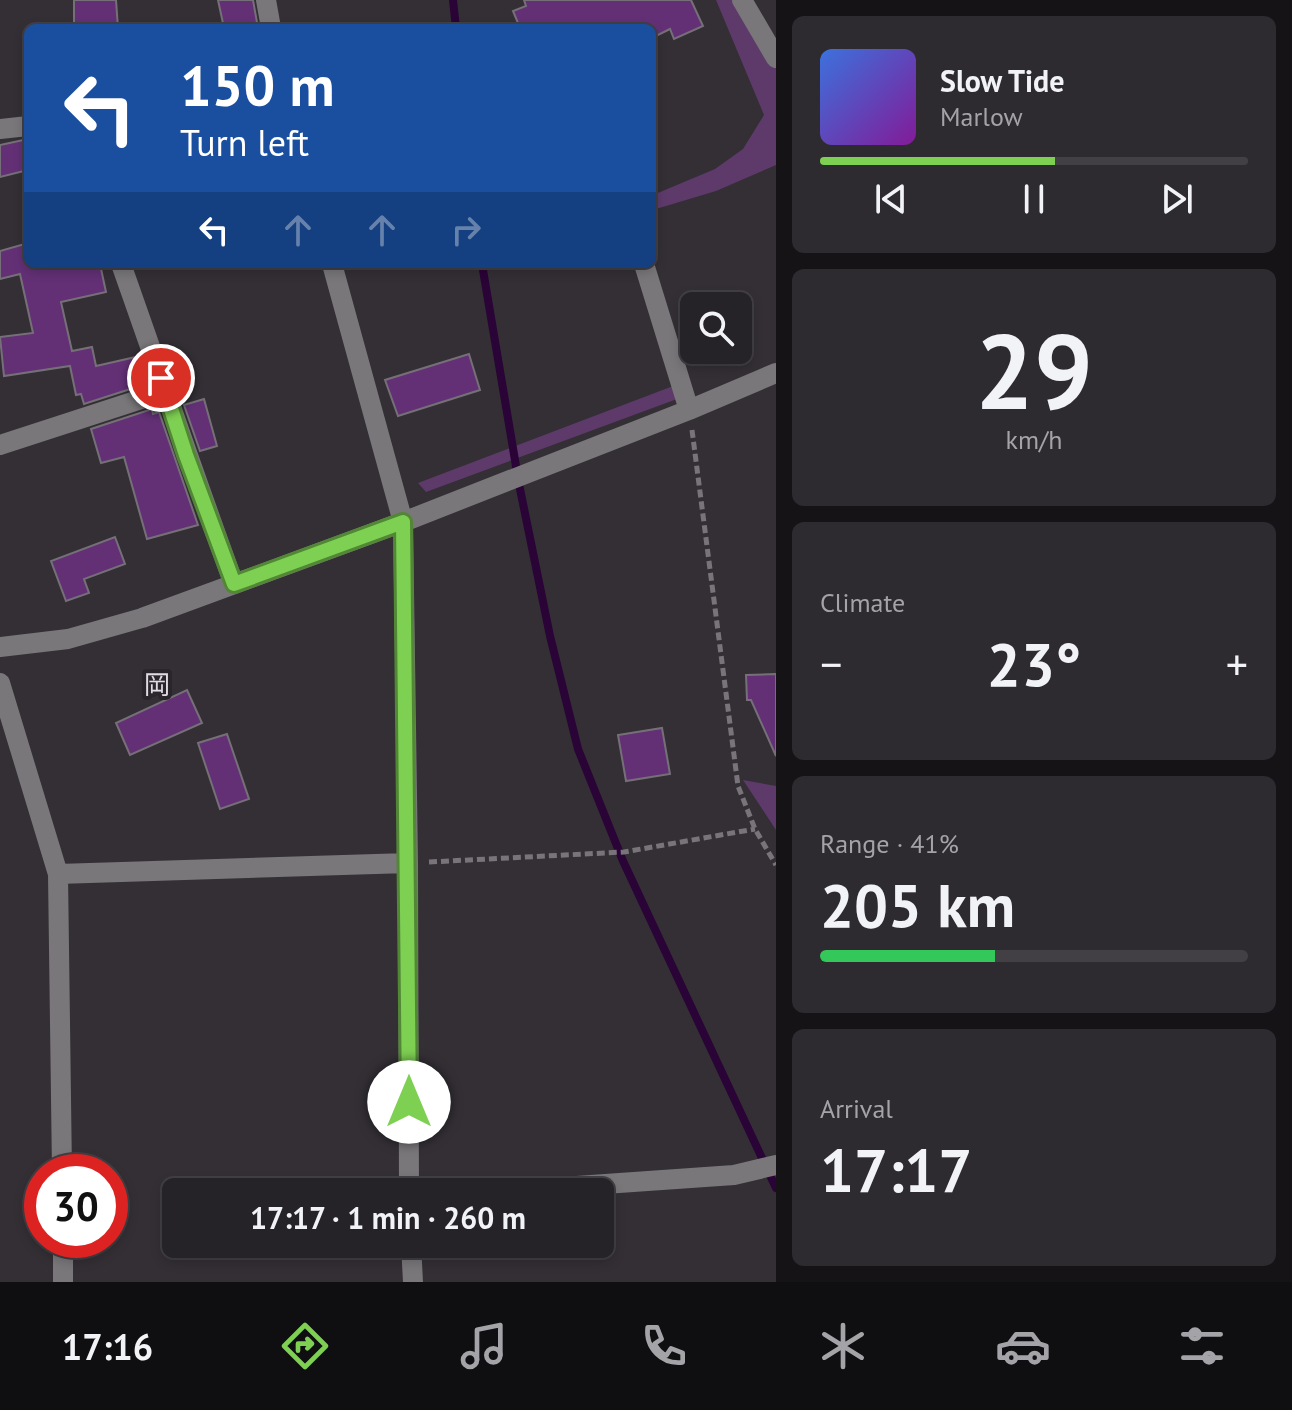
<!DOCTYPE html>
<meta charset="utf-8">
<style>
:root{--surface:#262328;--page:#2e2b30;--text:#f1f3f6;--muted:#a4a4a8;--line:#424045;--accent:#7ed053}
body{margin:0;font-family:"PT Sans","Noto Sans JP",sans-serif;background:var(--page);color:var(--text);height:100vh;display:flex;flex-direction:column;font-size:30px;white-space:nowrap}
*{box-sizing:border-box;margin:0}
p{font-size:26px;color:var(--muted)}
.icon{flex:none;width:44px;height:44px;fill:none;stroke:currentColor;stroke-width:2;stroke-linecap:round;stroke-linejoin:round}
.map{position:relative;flex:1;overflow:hidden}
.details{display:flex;flex-direction:column;gap:16px;padding:16px;background:#151316;width:516px}
.details>*{flex:none}
.hud{position:absolute;left:24px;top:24px;width:632px;height:244px;border-radius:12px;box-shadow:0 4px 12px #0003,0 0 0 2px var(--line);background:#1a4fa0;color:#fff;overflow:hidden}
.tools{position:absolute;left:680px;top:292px;display:grid;gap:16px}
.tools a{display:grid;place-items:center;width:72px;height:72px;border-radius:12px;background:var(--surface);box-shadow:0 4px 12px #0003,0 0 0 2px var(--line);font-size:40px}
.speed{position:absolute;left:24px;top:1154px;display:flex;gap:16px;font-size:40px;font-weight:700;text-align:center}
.speed>*{display:grid;place-content:center;width:104px;height:104px;border-radius:50%;background:var(--surface);box-shadow:0 4px 12px #0003,0 0 0 2px var(--line);line-height:1}
.speed .limit{border:12px solid #d22;background:#fff;color:#111}
.pin{position:absolute;display:grid;place-items:center;width:68px;height:68px;color:#fff;margin:-34px;border:4px solid #fff;border-radius:50%;box-shadow:0 2px 8px #0007}
.me{position:absolute;width:88px;margin:-44px;rotate:0deg;stroke-linejoin:round;filter:drop-shadow(0 0 6px #0008)}
.turn{display:flex;align-items:center;gap:28px;height:168px;padding:0 24px;font-size:36px}
.turn .icon{width:104px;height:104px;stroke-width:2.5}
.turn b{display:block;font-size:56px;line-height:68px}
.lanes{display:flex;align-items:center;height:76px;padding:0 24px;background:#0003;justify-content:center;gap:40px;direction:ltr}
.lanes .off{opacity:.35}
.big{font-size:60px;font-weight:800;line-height:1.1}
.details .card{flex:1;display:flex;flex-direction:column;justify-content:center;gap:12px;min-width:0;padding:0 28px;border-radius:12px;background:var(--page)}
.details .dial{align-items:center;gap:0}
.dial b{font-size:104px;line-height:1}
.song{display:flex;align-items:center;gap:24px}
.cover{width:96px;height:96px;border-radius:12px;background:linear-gradient(135deg,hsl(220 70% 55%),hsl(290 70% 35%))}
.played{height:8px;border-radius:4px;background:linear-gradient(90deg,var(--accent) 55%,var(--line) 55%)}
.keys{display:flex;justify-content:space-around;direction:ltr}
.heat{display:flex;justify-content:space-between;align-items:center;font-size:44px;direction:ltr}
.charge{height:12px;border-radius:6px;background:linear-gradient(90deg,#34c759 41%,var(--line) 0)}
.trip{position:absolute;left:162px;top:1178px;width:452px;height:80px;border-radius:12px;background:var(--surface);box-shadow:0 4px 12px #0003,0 0 0 2px var(--line);font-weight:800;line-height:80px;text-align:center}
.tab-bar{display:flex;height:128px;justify-content:space-around;align-items:center;background:#0f0e10;color:var(--muted)}
.tab-bar .icon{width:56px;height:56px}
.tab-bar .selected{color:var(--accent)}
.tab-bar b{font-size:36px;color:var(--text)}
main{display:flex;flex:1;min-height:0}
.map>svg:first-child{display:block}
</style>
<main>
<div class="map">
<svg width="776" height="1282" viewBox="0 0 776 1282">
<rect width="100%" height="100%" fill="#332f35"/>
<!-- green -->
<path fill="#5d3a6a" d="M716,0h26l34,65v100l-60,26 -60,18 -3,-14 62,-26 28,-20 21,-34z
M681,383l-4,16 -251,93 -8,-9z
M743,780l33,6v44z"/>
<g fill="none" stroke-linecap="round" stroke-linejoin="round">
<!-- stream -->
<path stroke="#2a0337" stroke-width="8" d="M453,0l3,28
M482,264l37,220 31,152 28,113 45,112 153,327"/>
</g>
<!-- building -->
<path fill="#633076" stroke="#757077" stroke-width="2" d="M74,0h42l2,28h-44z
M218,0h35l5,28h-34z
M524,0h167l12,26 -29,13 -4,-10 -18,9v-10h-132l-7,-17 13,-5z
M28,139v31l-28,7v-32z
M28,243v21h72l6,28 -45,10 11,49 20,-4 4,19 44,-10 6,28 -62,20 -3,-10 -5,1 -6,-29 -66,10 -4,-39 33,-4 -13,-59 -20,5v-28z
M469,354l11,36 -82,26 -13,-36z
M204,399l13,47 -17,5 -16,-46z
M152,409l1,5 6,-2 39,113 -51,14 -23,-82 -23,6 -10,-34z
M115,537l10,27 -41,15 5,14 -23,8 -15,-40z
M776,674v82l-25,-56h-4l-1,-25z
M187,690l15,33 -72,32 -14,-32z
M662,728l8,46 -44,7 -8,-46z
M227,734l22,65 -29,10 -22,-66z"/>
<g fill="none" stroke-linecap="round" stroke-linejoin="round">
<!-- path -->
<path stroke="#78747a" stroke-width="5" stroke-dasharray="8 4" stroke-linecap="butt" d="M692,430l46,356 17,43 21,36
M429,862l195,-10 131,-23"/>
<!-- minor -->
<path stroke="#79777a" stroke-width="20" d="M266,0l5,28
M742,0l34,58
M0,129l28,-3
M121,264c38,107 74,214 113,320
M332,264l71,258 5,341 1,329
M644,264l45,146
M0,445l166,-54
M0,647l68,-8 74,-21 261,-96 286,-112 87,-37
M0,683l58,191 4,298
M58,874l350,-11
M489,1192l245,-17 42,-10
M63,1240v42
M411,1244l2,38"/>
</g>
<g fill="none" stroke-linecap="round" stroke-linejoin="round">
<!-- route casing -->
<g stroke="#528736" stroke-width="20">
<path id="route" d="M161,378l25,77 48,129 169,-62 6,580"/>
</g>
<!-- route -->
<use href="#route" stroke="#7ed053" stroke-width="14"/>
</g>
<g text-anchor="middle" dominant-baseline="central" stroke-width="8" stroke-linejoin="round" paint-order="stroke">
<!-- quarter labels -->
<g font-size="26" fill="#e0dae2" stroke="#29252b">
<text x="157" y="684">岡</text>
</g>
</g>
</svg>
<div class="tools">
<a><svg class="icon" aria-label="search" viewBox="0 0 24 24"><circle cx="10" cy="10" r="6"/><path d="M15 15l6 6"/></svg></a>
</div>
<div class="speed"><div class="limit">30</div></div>
<div class="pin" style="left:161px;top:378px;background:#d93025"><svg class="icon" aria-label="arrive" viewBox="0 0 24 24"><path d="M6 21V4h12l-3 4 3 4H6"/></svg></div>
<svg class="me" style="left:409px;top:1102px" viewBox="-20 -20 40 40"><circle r="19" fill="#fff"/><path d="M0-13L10 11 0 6-10 11z" fill="#7ed053"/></svg>
<div class="trip">17:17 · 1 min · 260 m</div>
<div class="hud">
<div class="turn"><svg class="icon" aria-label="left" viewBox="0 0 24 24"><path d="M17 20v-9H6M10 6l-5 5 5 5"/></svg><div><b>150 m</b>Turn left</div></div>
<div class="lanes"><svg class="icon" aria-label="left" viewBox="0 0 24 24"><path d="M17 20v-9H6M10 6l-5 5 5 5"/></svg><svg class="icon off" aria-label="ahead" viewBox="0 0 24 24"><path d="M12 20V5M6 11l6-6 6 6"/></svg><svg class="icon off" aria-label="ahead" viewBox="0 0 24 24"><path d="M12 20V5M6 11l6-6 6 6"/></svg><svg class="icon off" aria-label="right" viewBox="0 0 24 24"><path d="M7 20v-9h11M14 6l5 5-5 5"/></svg></div>
</div>
</div>
<section class="details">
<div class="card">
<div class="song"><i class="cover"></i><div><b>Slow Tide</b><p>Marlow</p></div></div>
<div class="played"></div>
<div class="keys"><svg class="icon" aria-label="previous" viewBox="0 0 24 24"><path d="M18 5L8 12l10 7zM5 5v14"/></svg><svg class="icon" aria-label="pause" viewBox="0 0 24 24"><path d="M8 5v14M16 5v14"/></svg><svg class="icon" aria-label="next" viewBox="0 0 24 24"><path d="M6 5l10 7-10 7zM19 5v14"/></svg></div>
</div>
<div class="card dial"><b>29</b><p>km/h</p></div>
<div class="card"><p>Climate</p>
<div class="heat"><a>−</a><b class="big">23°</b><a>+</a></div>
</div>
<div class="card"><p>Range · 41%</p><b class="big">205 km</b><div class="charge"></div></div>
<div class="card"><p>Arrival</p><b class="big">17:17</b></div>
</section>
</main>
<nav class="tab-bar">
<b>17:16</b>
<svg class="icon selected" aria-label="directions" viewBox="0 0 24 24"><path d="M12 3l9 9-9 9-9-9zM9 14v-3h6M13 9l2 2-2 2"/></svg>
<svg class="icon" aria-label="music" viewBox="0 0 24 24"><path d="M9 18V5l10-2v13"/><circle cx="6" cy="18" r="3"/><circle cx="16" cy="16" r="3"/></svg>
<svg class="icon" aria-label="phone" viewBox="0 0 24 24"><path d="M5 4h4l2 5-3 2q2 4 5 5l2-3 5 2v4C11 20 4 13 5 4z"/></svg>
<svg class="icon" aria-label="climate" viewBox="0 0 24 24"><path d="M12 3v18M4 7l16 10M4 17L20 7"/></svg>
<svg class="icon" aria-label="car" viewBox="0 0 24 24"><path d="M5 17H2v-5l4-1 3-4h7l3 4 3 1v5h-3M9 17h6M6 11h13"/><circle cx="7" cy="17" r="2"/><circle cx="17" cy="17" r="2"/></svg>
<svg class="icon" aria-label="filters" viewBox="0 0 24 24"><path d="M4 7h16M4 17h16"/><circle cx="9" cy="7" r="2"/><circle cx="15" cy="17" r="2"/></svg>
</nav>
